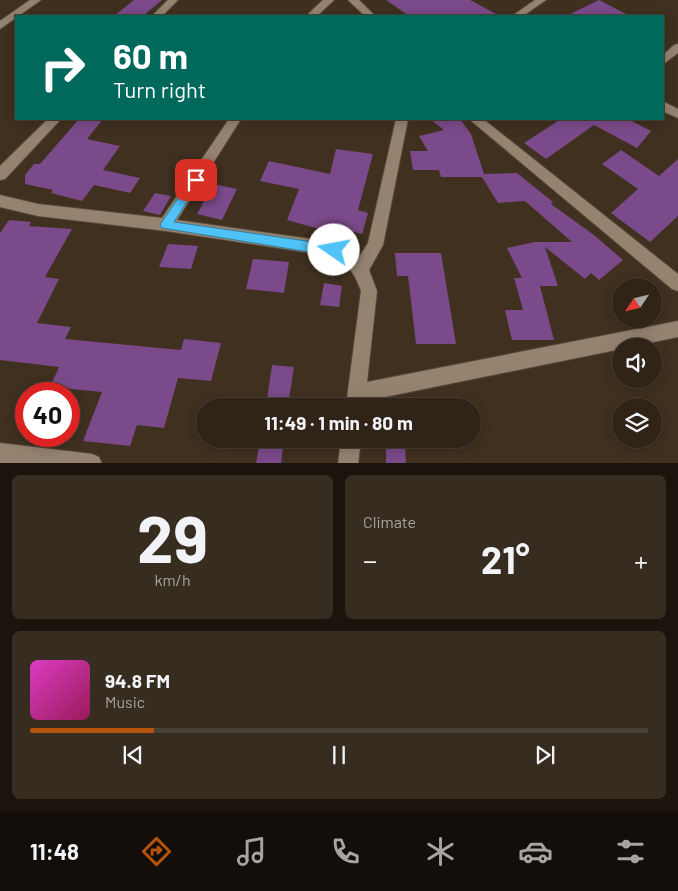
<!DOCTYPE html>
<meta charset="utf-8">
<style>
:root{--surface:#2f2417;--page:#372c20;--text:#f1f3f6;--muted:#a7a4a1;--line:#4a4136;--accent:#b45309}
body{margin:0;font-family:Barlow,sans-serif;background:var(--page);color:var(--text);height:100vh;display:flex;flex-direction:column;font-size:19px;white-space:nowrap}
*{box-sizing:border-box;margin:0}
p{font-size:16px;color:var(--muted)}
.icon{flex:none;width:28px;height:28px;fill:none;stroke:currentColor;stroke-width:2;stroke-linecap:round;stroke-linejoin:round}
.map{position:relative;height:463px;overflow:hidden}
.panel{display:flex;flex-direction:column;gap:12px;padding:12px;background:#1a140d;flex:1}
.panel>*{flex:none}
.banner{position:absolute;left:15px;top:15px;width:649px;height:105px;border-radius:0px;box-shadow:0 2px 12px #0003,0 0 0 1px var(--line);background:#00695c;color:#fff;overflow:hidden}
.needle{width:32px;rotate:235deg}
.controls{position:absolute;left:612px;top:278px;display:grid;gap:10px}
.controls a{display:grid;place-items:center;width:50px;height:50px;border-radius:50%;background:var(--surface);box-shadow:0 2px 12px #0003,0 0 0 1px var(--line);font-size:25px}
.speed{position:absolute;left:15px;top:382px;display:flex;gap:10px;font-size:25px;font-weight:700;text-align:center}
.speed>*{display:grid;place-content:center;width:65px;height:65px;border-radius:50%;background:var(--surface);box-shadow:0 2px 12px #0003,0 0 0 1px var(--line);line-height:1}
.speed .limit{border:8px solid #d22;background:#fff;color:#111}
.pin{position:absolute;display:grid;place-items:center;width:42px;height:42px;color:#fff;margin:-21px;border-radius:10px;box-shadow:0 2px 8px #0006}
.me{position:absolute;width:55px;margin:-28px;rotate:282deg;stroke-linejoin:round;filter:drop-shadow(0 0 4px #0008)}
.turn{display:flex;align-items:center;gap:18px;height:105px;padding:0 15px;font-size:22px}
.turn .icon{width:65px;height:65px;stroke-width:2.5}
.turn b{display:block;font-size:35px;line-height:42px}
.big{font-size:38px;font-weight:700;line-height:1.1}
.panel .tile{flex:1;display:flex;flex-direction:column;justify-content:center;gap:8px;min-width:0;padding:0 18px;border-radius:8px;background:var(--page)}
.panel .dial{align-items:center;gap:0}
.dial b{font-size:65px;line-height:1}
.song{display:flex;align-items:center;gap:15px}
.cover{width:60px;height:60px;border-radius:8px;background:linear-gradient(135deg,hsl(310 70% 55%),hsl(330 70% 35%))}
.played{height:5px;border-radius:2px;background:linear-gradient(90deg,var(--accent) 20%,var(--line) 20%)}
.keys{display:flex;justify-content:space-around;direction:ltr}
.heat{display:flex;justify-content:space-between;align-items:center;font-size:28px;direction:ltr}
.panel .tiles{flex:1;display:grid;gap:12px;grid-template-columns:1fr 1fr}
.tile:last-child{grid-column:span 2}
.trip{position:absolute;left:196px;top:398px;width:285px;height:50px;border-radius:25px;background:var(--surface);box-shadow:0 2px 12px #0003,0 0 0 1px var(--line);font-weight:700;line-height:50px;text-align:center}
.menu{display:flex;height:80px;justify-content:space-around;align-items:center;background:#130e09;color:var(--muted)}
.menu .icon{width:35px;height:35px}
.menu .current{color:var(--accent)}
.menu b{font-size:22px;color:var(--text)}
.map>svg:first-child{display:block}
</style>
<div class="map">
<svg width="678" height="464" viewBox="0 0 678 464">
<rect width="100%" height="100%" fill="#3f301f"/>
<!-- building -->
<path fill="#7b4a8a" d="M134,0h28l-19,16h-29z
M386,0h84l30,16h-91z
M599,0l31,16h-64z
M79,119h24l-16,20 33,7 -17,24 37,8 -10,15 -36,-8 -12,16 -31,-8 2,-3 -28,-6v-9l9,-11h6z
M430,119h30l11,15 13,40 33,-1 36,29 -2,2 43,31 29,25 -24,20 -8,-7 -6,6 -40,-32 13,39h-18l14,54h-42l-7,-30h18l-9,-32h8l-15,-30 28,-6h37l-47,-41 -27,2 -16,-26h-41l-2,-7h-26l-3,-19h18l-9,-15 25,-6z
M561,119h67l23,12 -14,17 -43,-23 -48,34 -22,-16z
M336,149l37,5 -15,56 10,3 -6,21 -23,-6 -2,6 -50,-14 12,-31 -39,-8 9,-20 61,13z
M621,150l38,26 19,-17v57l-28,26 -39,-29 27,-24 -36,-25z
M213,184l24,5 -15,31 -25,-6z
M155,193l16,3 -11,19 -17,-4z
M9,220l22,2 -2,4 43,3 -27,48 14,2 -22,44 34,4 -6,12 116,11 3,-11 37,4 -10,38 -33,-3 -14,50 -27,-3 -7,21 -47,-5 19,-49 -52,-5 9,-20 -59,-7v-127z
M168,244l30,2 -7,23 -32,-2z
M395,253h46l15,91h-40l-8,-68h-11z
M253,259l36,3 -5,31 -38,-4z
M324,283l18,3 -3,21 -19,-2z
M272,365l22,2 -6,39h-22z
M260,439h24l-3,25h-25z
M386,439h19l1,25h-20z"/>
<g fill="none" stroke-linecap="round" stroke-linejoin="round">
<!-- minor casing -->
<g stroke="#584b3c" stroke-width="2">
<path id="minor" d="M30,0h11l-41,29v-8z
M168,0h10l-16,16h-10z
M323,0h11l-17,16h-11z
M348,0h11l16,16h-10z
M535,0h11l-23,16h-11z
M678,44v9l-16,12v-9l12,-11z
M662,101l16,8v9l-16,-7z
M48,119h13l-56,60 -5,1v-14z
M229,119h12l-64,101 148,21 24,7 10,9 9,-14 28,-124h12l-25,126 -14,25 8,21 -10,91 311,-61v16l-44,9h-13v3l-256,52 -1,5h-18l15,-115c-7,-20 -15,-31 -36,-36l-159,-24 -128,-15 -38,-9v-12l38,9 124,14z
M469,119h14l195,155v17l-6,-2z
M341,439h20l-3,25h-20z
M0,443l92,11 7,3 3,7 -102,-1z"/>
</g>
<!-- minor -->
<use href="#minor" fill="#958370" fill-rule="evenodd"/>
</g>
<!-- route -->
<path fill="#4fc3f7" stroke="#337fa1" d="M196,175l5,5 -27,42 160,23 5,2 1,3 -1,4 -5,2 -172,-28 -2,-3 32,-48z"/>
</svg>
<div class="controls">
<a><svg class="needle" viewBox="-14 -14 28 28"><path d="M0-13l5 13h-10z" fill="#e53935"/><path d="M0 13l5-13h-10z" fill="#a7a4a1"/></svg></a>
<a><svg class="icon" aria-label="sound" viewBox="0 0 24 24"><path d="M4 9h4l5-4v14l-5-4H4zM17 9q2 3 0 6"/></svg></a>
<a><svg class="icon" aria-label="layers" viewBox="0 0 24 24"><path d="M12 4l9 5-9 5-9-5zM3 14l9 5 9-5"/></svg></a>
</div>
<div class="speed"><div class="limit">40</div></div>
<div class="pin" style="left:196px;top:180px;background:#d93025"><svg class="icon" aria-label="arrive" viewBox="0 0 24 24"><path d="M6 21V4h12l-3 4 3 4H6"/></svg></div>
<svg class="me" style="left:334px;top:250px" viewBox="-20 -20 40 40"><circle r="19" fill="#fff"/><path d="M0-13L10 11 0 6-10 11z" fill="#4fc3f7"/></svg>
<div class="trip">11:49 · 1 min · 80 m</div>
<div class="banner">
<div class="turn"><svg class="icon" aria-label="right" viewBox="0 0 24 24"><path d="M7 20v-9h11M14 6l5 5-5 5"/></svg><div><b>60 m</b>Turn right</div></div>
</div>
</div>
<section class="panel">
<div class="tiles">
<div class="tile dial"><b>29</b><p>km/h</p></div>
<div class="tile"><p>Climate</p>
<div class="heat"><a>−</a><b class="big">21°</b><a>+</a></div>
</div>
<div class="tile">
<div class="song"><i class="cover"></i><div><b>94.8 FM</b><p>Music</p></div></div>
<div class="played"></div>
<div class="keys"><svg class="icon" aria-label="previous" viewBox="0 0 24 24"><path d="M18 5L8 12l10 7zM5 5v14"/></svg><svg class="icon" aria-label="pause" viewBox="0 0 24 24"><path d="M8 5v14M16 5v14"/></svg><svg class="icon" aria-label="next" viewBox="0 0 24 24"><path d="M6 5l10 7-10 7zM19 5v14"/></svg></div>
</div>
</div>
</section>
<nav class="menu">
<b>11:48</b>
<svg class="icon current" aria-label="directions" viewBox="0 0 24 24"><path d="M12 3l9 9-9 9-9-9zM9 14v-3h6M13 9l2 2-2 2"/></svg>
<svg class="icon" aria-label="music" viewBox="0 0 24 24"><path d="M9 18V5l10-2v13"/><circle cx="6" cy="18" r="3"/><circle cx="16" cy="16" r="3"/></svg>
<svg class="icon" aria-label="phone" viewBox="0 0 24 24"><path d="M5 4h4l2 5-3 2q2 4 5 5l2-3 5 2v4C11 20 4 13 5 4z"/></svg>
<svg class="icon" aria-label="climate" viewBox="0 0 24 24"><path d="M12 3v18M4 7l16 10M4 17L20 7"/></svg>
<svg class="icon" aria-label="car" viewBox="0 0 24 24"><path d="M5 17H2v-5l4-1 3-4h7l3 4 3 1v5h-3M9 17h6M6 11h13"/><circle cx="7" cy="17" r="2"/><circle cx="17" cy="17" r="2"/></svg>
<svg class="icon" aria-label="filters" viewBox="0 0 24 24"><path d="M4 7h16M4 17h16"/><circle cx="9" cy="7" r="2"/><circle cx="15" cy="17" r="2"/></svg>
</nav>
